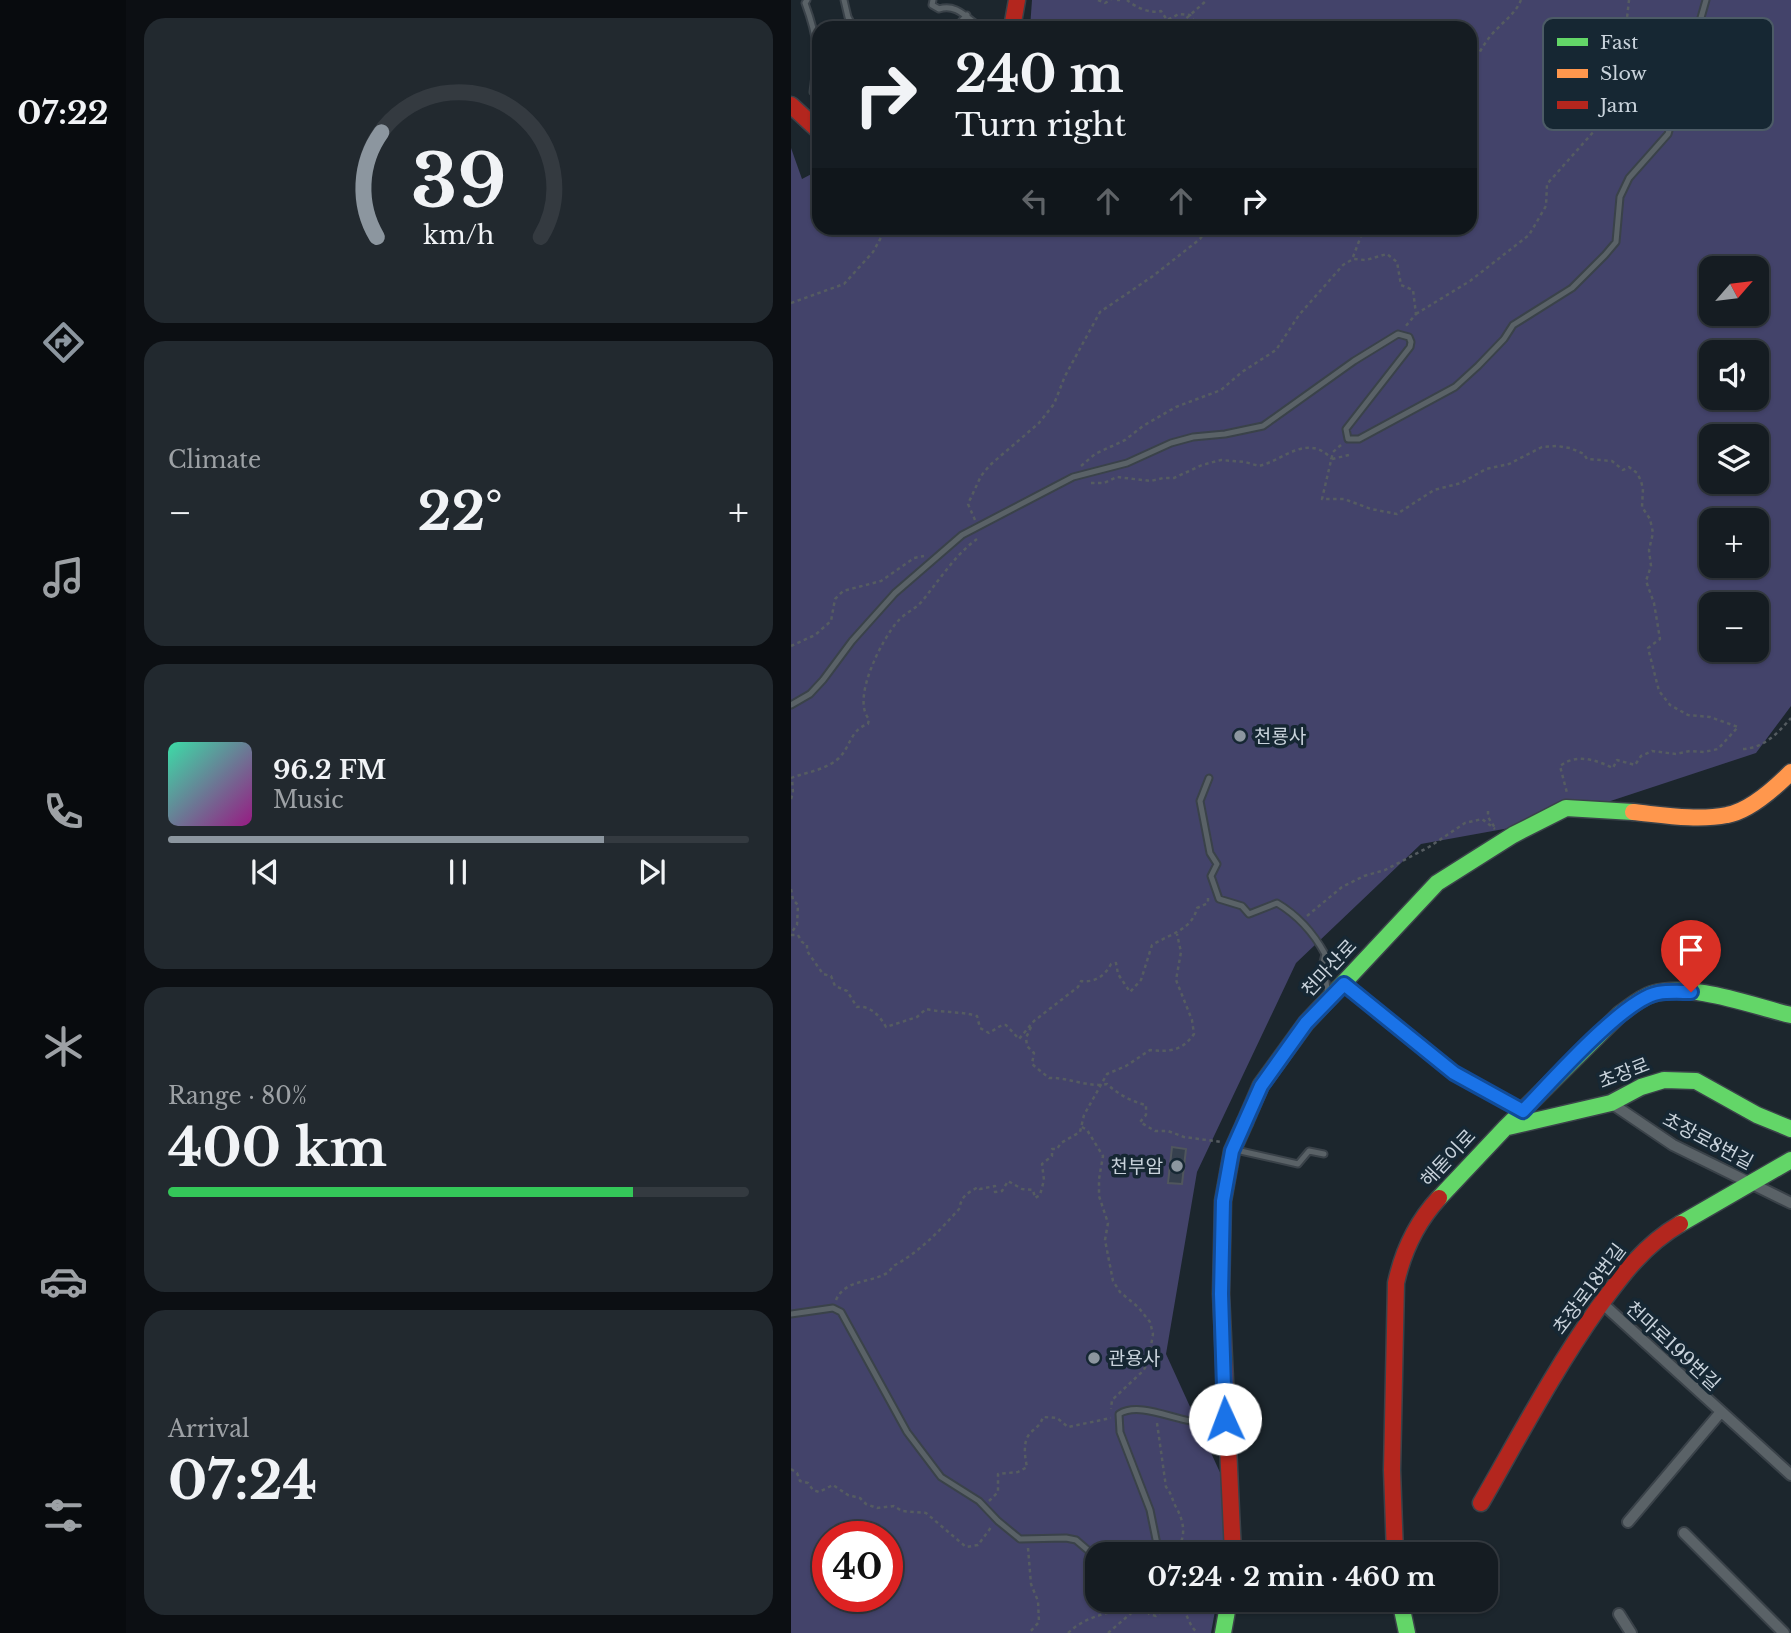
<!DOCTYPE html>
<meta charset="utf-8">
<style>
:root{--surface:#151c22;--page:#22292f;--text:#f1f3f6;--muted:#9da1a5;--line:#343a40;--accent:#8c969f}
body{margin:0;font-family:"Libre Baskerville","Noto Sans KR",serif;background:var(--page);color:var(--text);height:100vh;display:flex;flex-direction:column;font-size:26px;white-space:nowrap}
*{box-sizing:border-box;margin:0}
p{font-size:23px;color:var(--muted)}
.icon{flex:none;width:38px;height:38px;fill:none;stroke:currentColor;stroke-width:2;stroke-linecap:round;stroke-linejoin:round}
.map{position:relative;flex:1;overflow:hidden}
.drawer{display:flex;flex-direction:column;gap:18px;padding:18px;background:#0c0f13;width:665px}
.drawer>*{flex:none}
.hud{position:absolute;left:21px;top:21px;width:665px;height:214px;border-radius:21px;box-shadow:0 2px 5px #0004,0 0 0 2px var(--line);background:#151c22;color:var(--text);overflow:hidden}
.needle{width:46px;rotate:62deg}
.fabs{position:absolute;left:908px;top:256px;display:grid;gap:14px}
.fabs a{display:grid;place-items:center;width:70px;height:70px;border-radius:14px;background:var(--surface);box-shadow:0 2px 5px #0004,0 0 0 2px var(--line);font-size:35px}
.speed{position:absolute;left:21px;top:1521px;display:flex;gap:14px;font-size:35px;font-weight:700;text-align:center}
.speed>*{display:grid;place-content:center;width:91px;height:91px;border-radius:50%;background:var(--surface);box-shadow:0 2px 5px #0004,0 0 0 2px var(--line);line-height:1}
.speed .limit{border:10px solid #d22;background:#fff;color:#111}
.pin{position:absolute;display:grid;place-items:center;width:60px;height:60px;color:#fff;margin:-72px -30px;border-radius:50% 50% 50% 0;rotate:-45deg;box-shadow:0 0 7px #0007}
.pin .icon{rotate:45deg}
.me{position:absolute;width:77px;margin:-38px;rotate:358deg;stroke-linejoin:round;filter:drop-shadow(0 0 5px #0008)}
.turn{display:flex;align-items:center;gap:24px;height:147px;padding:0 28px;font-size:32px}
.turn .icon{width:91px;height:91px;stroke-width:2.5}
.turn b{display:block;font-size:49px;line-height:60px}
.lanes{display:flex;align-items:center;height:66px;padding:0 28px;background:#0003;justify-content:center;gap:35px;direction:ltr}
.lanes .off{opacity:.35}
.big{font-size:52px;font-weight:800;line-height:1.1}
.drawer .widget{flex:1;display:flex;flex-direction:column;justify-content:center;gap:10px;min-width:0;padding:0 24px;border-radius:21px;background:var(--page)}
.drawer .dial{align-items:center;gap:0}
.dial svg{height:182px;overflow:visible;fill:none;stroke:var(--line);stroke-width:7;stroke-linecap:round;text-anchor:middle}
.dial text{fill:var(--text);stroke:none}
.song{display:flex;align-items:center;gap:21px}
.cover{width:84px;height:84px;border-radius:10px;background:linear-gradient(135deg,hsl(160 70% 55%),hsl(310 70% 35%))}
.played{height:7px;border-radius:4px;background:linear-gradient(90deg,var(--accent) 75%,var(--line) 75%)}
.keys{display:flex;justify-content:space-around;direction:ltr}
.heat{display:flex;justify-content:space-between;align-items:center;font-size:38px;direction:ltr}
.charge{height:10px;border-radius:5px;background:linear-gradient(90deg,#34c759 80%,var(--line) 0)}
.trip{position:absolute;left:294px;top:1542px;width:413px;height:70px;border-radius:21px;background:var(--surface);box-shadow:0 2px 5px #0004,0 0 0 2px var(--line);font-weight:800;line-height:70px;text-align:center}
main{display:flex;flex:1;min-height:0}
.menu{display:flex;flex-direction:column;width:126px;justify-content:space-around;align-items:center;background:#080b0e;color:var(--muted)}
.menu .icon{width:49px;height:49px}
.menu .active{color:var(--accent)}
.menu b{font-size:32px;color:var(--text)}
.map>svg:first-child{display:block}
</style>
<main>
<nav class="menu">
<b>07:22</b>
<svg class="icon active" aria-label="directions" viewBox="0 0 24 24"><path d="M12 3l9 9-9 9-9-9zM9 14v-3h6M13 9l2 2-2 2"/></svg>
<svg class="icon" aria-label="music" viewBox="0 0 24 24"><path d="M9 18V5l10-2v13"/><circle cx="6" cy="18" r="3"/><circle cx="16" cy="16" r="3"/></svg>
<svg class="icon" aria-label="phone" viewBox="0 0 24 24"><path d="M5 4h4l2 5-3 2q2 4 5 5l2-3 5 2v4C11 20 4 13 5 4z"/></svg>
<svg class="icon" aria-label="climate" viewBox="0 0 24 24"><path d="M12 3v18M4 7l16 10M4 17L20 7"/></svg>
<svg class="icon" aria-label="car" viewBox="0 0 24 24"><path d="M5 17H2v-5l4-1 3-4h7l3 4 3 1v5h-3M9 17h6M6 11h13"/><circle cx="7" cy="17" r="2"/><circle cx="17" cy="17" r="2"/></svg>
<svg class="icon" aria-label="filters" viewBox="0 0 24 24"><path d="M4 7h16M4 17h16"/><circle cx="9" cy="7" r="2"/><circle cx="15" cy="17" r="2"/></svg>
</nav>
<section class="drawer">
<div class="widget dial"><svg viewBox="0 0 100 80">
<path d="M14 69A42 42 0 1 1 86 69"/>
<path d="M14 69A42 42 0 0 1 16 23" stroke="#8c969f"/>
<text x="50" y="56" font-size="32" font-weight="700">39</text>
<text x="50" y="72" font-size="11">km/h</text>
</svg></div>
<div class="widget"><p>Climate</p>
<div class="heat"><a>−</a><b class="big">22°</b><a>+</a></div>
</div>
<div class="widget">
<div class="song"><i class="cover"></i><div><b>96.2 FM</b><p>Music</p></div></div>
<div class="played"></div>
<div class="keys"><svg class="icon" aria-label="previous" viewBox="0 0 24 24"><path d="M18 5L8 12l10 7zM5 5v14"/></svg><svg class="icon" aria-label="pause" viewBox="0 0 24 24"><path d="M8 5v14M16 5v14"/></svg><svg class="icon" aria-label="next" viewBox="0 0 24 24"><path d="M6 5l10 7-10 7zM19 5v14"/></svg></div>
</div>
<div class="widget"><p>Range · 80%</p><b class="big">400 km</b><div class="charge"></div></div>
<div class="widget"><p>Arrival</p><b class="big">07:24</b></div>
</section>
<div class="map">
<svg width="1000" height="1633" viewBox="0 0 1000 1633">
<rect width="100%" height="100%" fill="#1c262d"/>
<!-- green -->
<path fill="#43436a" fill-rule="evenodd" d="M241,0h759v706l-35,47 -203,67 -132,24 -125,119 -99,209 -31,182 67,147 -9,53h-127v46h120l-6,33h-420v-1485l11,31 17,-9v58h651v-200h-440zM920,268h46v45h-46zM920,352h46v45h-46zM920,436h46v45h-46zM920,520h46v45h-46zM920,604h46v45h-46zM37,1536h59v60h-59z"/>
<!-- building -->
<path fill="#36404e" stroke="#50565d" stroke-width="2" d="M381,1147l14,2 -4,35 -14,-1z"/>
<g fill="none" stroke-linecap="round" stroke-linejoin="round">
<!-- lane casing -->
<g stroke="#3a4249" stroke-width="9">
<path id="lane" d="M16,0l-2,3c14,38 13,49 8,89l6,2
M53,0l4,17 6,11
M142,0l-1,5 7,4c20,-6 29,12 44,19
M164,28l12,-13
M0,705l19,-11 13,-14 29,-39 43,-48 67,-58 111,-58 54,-14 44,-20 22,-6 32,-3 38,-8 91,-65 44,-27 11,3 2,5 -1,5 -64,82 2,10h11l96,-52 23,-21 26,-27 9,-14 59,-37 33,-33 11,-13 4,-45 9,-19 39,-44 38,-134
M418,778l-9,23 10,52 7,11 -6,12 8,23 23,7 7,8 28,-11c22,13 36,29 48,51l-2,8 5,33
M555,986l108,87 66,36
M445,1150l62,14 11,-13 15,3
M0,1314l42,-6 8,4 66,120 34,45 38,24 19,20 22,18 46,-1 10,2 21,18
M368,1554l-9,-44 -30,-78 -1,-18c19,-12 51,4 72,7 11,2 22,-1 34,-2
M347,1600l7,3 3,-3"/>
</g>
<!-- street casing -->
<g stroke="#3a4249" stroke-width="14">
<path id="street" d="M820,1103l62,42 118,58
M812,1304l188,171
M837,1522l92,-109
M893,1533l100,100
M828,1614l12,19"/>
</g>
<!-- fast casing -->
<g stroke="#3a4249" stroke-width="19">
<path id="fast" d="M454,1122l16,-37 45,-62 131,-140 76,-48 53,-27 67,4
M717,1127l103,-24 30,-16 23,-7 32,1 61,34 34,14
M648,1198l66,-70 115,-114c10,-7 20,-16 32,-20 40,-12 100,12 139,21
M889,1224l111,-64
M609,1600l7,33
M432,1633l6,-33"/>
</g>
<!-- slow casing -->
<g stroke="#3a4249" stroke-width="19">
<path id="slow" d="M842,812c30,3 64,9 94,3 23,-4 48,-27 64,-43"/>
</g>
<!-- jam casing -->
<g stroke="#3a4249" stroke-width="19">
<path id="jam" d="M221,28l5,-28
M0,105l28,26
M690,1503c38,-66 73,-133 117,-195 24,-33 46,-63 82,-84
M442,1554l-12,-260 2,-93 9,-50 13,-29
M604,1554l-3,-84 4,-187c7,-32 20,-60 43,-85"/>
</g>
<!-- path -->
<path stroke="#555c61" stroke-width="2.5" stroke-dasharray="3.5 3.5" stroke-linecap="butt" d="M307,0l7,3 6,-3
M326,0h3
M336,0c8,7 23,14 34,11l6,9 12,-6 11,1 9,13
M345,28l4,-2 12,2
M363,28l7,-3 20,-2 26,-23
M679,70c7,-13 14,-28 25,-39 10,-11 20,-17 26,-31
M562,257l11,-29
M0,303l53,-19 29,-32 11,-20c9,-1 20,-3 29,-1 17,2 51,8 66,-3
M625,314l54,-33 59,-46 17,-29 1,-22 49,-55 25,-57 8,-72
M550,445l-8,7 -11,47h22l27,10 26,5 37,-24 27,-7 25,-14 23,-5 33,-17 15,-1 13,2 14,6 3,5 25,2 11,9 6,-3 8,6 4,8 2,8 -1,18 8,12 3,14 -4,17 2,16 -5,15 8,22 6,36 -12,9 11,43 11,14 18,10 22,2 28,10 -20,22 -14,3 -14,-1 -14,3 -24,-3 -11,5 -6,9 -18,-5 -4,8c-17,-8 -36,-15 -53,-2l7,27
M541,459l17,-4
M290,466l14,-12 30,-14 18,-14 33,-19 45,-17 21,-18 34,-22 23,-35 44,-50 10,-6 13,1 21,-6 10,8 4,23 12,5 3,24 -11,13
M300,483h13l13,-6 34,4 12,-3h11l28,-13 19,-5 24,2 14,4c27,-7 48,-33 73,-7
M184,520l-7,-16 13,-28 9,-11 49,-42 15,-19 11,-28 35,-64 53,-36 47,-37 7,-11
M0,646l24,-11 16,-14 4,-22 8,-8 38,-10 33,-23 10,-2
M952,749c21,-1 35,-16 48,-31
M0,778c16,-6 35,-8 48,-20 12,-12 11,-28 29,-34l1,-5c-18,-20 13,-80 29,-98 7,-8 18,-12 25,-21 18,-22 31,-44 54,-61
M0,799l2,-6 -1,-15
M697,811v6l7,11
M0,889l2,11 5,5 -1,20 -6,8
M516,916l35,-29 22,-11 21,-6 44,-23 36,-24 17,-4 13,10
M0,935h7l4,7 5,3v6l16,23 8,2 4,10 12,5 10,16c13,-2 23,9 29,20l31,-10 9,-8c17,4 34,2 51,7l3,12 9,5 13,-8h4l13,14 15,-18 44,-34 3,-6c13,2 24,-5 30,-17l5,-1 2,11 12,18 11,-12 11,-35c18,-11 40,-15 45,-37l11,-5v-6
M240,1027l-5,11 1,8 7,7 -2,11 17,14c19,-1 40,10 58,6 11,10 23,17 39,21v10l-6,7 15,9h13l16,6 38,5
M291,1127l5,3 16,26 -4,23v17l9,27 -3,17 8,41 7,11 18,15 12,15 3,12 -5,29 -5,8 -31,29 -1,9
M45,1300c9,-21 35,-17 51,-27 3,-2 5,-6 8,-8 26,-14 45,-35 65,-57 0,-12 10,-16 18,-21l2,2 15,-3v6l7,-1 6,-10 14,8 11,1 2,8 5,-3 4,-15 -2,-16 10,-8v-7h5l4,-6 19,-11 4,-17 23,-41 19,-8 24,-16c20,2 32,1 44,-16l-2,-14 -16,-40 5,-28 -4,-18
M366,1423l9,64c6,7 6,13 10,20 9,16 11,33 -3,47
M0,1469l6,4 3,8 8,2 5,7 6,2 14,-7 15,10 12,3 6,6 11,4 17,-2 8,5 24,2 40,34 12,-2 14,-19
M198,1501l9,-9v-18l20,-2 9,-5c-2,-10 -4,-22 1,-31 5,-8 11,-7 15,-19l14,1 11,9 43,-9
M237,1548l3,36 7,17 1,21 -10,11
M358,1611v3l7,2 9,-7 13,-4c11,8 10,21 20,28
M277,1633c19,-18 40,-19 63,-27
M317,1633l28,-24"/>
<!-- lane -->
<use href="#lane" stroke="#5a6267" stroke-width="5"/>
<!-- street -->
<use href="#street" stroke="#5a6267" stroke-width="10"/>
<!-- fast -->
<use href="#fast" stroke="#63d668" stroke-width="16"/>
<!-- slow -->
<use href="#slow" stroke="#ff974d" stroke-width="16"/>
<!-- jam -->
<use href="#jam" stroke="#b3261e" stroke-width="16"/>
</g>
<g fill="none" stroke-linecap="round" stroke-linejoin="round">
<!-- route casing -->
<g stroke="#114b97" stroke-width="18">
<path id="route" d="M434,1419l-4,-125 2,-93 9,-50 29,-65 45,-63 38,-39 110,89 69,38c27,-28 101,-112 135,-118 11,-2 23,-1 33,-1"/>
</g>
<!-- route -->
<use href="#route" stroke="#1a73e8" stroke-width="12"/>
</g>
<!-- markers -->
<g fill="#8c969f" stroke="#162733" stroke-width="2.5">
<circle cx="449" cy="736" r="7"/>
<circle cx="386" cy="1166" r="7"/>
<circle cx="303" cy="1358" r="7"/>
</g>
<g text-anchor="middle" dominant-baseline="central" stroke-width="7" stroke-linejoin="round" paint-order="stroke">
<!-- poi labels -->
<g font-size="19" fill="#c9d3dc" stroke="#162733" text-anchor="start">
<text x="463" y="736">천룡사</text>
<text x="372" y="1166" text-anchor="end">천부암</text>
<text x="317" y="1358">관용사</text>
</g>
<!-- street labels -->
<g font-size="19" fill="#c9d3dc" stroke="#162733">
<text transform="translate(538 968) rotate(-47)">천마산로</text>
<text transform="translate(833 1073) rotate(-21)">초장로</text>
<text transform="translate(917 1141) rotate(28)">초장로8번길</text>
<text transform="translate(657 1158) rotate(-47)">해돋이로</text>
<text transform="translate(798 1289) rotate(-53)">초장로18번길</text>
<text transform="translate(882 1346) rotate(43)">천마로199번길</text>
</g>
</g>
<!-- legend -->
<rect x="752" y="18" width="230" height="112" rx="10" fill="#162733" stroke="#4c5b66" stroke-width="2"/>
<rect x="766" y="38" width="31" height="8" fill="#63d668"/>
<rect x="766" y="69" width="31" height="9" fill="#ff974d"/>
<rect x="766" y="101" width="31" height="8" fill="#b3261e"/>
<g font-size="19" fill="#c9d3dc">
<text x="809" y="49">Fast</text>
<text x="809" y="80">Slow</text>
<text x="809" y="112">Jam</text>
</g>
</svg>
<div class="fabs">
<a><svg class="needle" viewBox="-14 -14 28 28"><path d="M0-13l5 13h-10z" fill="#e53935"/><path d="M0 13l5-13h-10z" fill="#9da1a5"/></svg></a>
<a><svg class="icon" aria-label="sound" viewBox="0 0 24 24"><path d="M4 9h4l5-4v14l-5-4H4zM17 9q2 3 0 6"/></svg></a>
<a><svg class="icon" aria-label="layers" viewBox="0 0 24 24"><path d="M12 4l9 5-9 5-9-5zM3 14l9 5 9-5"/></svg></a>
<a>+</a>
<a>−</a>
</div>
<div class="speed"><div class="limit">40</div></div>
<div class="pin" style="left:900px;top:992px;background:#d93025"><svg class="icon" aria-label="arrive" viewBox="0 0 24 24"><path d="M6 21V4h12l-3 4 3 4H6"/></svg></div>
<svg class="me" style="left:434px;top:1419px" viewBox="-20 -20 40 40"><circle r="19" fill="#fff"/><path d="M0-13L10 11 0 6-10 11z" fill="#1a73e8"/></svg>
<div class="trip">07:24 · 2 min · 460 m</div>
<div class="hud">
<div class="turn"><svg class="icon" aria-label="right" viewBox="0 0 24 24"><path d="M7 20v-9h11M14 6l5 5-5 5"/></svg><div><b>240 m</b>Turn right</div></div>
<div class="lanes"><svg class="icon off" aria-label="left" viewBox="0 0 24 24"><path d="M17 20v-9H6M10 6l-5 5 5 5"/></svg><svg class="icon off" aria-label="ahead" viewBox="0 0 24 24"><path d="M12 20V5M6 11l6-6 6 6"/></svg><svg class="icon off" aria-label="ahead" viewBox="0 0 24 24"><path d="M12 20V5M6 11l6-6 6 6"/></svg><svg class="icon" aria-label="right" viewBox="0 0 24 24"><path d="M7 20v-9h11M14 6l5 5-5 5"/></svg></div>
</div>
</div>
</main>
